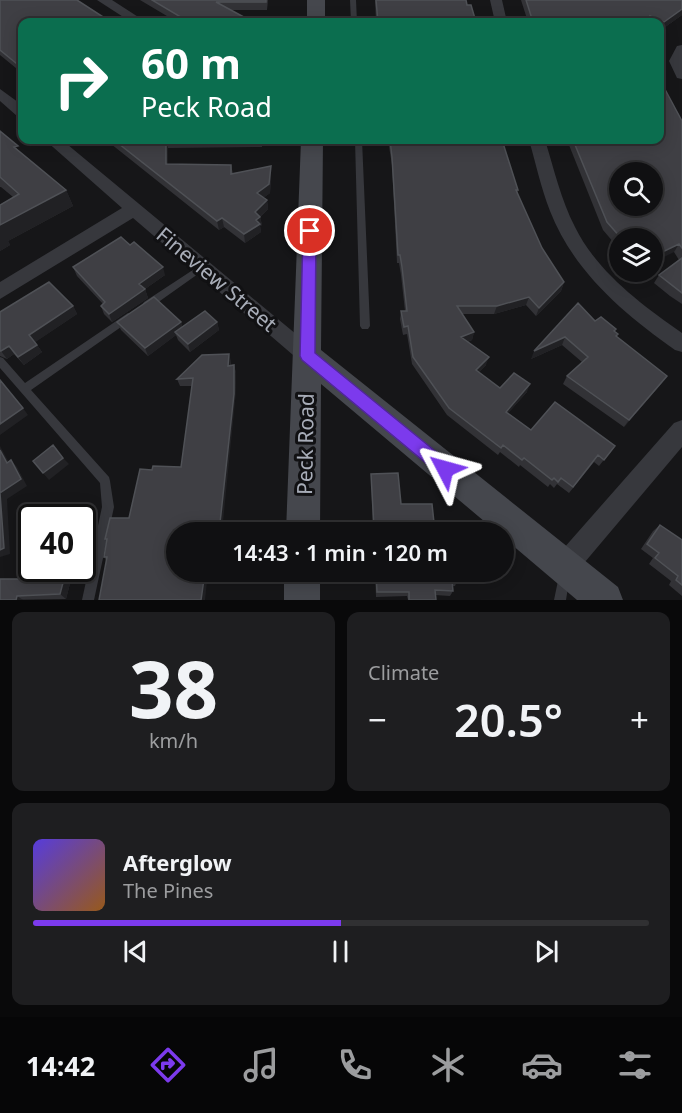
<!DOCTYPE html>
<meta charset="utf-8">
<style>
:root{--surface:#101012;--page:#1e1e20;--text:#f1f3f6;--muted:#9c9d9f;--line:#303032;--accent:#7c3aed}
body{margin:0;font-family:"Noto Sans",sans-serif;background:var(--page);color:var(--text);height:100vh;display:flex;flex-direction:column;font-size:22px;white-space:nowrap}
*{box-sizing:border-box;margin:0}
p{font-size:20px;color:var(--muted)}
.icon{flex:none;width:33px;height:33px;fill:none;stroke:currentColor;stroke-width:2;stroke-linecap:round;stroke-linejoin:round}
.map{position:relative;height:600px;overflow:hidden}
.details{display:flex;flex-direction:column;gap:12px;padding:12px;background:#09090a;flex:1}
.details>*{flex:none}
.banner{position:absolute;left:18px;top:18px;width:646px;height:126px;border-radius:12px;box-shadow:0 3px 15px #0003,0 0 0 2px var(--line);background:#0b6e4f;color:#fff;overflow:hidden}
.controls{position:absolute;left:609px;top:162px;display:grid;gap:12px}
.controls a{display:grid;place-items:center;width:54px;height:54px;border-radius:50%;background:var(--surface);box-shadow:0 3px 15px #0003,0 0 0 2px var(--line);font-size:30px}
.speed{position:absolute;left:18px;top:504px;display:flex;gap:12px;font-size:30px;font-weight:700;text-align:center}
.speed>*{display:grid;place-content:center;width:78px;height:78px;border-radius:50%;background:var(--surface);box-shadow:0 3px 15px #0003,0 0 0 2px var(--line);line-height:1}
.speed .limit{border:3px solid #111;border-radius:9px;background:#fff;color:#111}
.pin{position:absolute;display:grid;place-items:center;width:51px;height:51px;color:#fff;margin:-26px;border:3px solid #fff;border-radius:50%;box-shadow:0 2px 6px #0007}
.me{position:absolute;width:66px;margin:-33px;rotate:309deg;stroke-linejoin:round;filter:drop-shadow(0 0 4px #0008)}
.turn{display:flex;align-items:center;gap:21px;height:126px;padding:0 24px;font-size:27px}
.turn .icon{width:78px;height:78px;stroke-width:2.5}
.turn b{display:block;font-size:42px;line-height:51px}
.big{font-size:45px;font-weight:600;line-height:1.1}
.details .card{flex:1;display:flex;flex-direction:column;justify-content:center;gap:9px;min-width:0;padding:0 21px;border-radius:12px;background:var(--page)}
.details .dial{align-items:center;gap:0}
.dial b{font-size:78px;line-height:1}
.song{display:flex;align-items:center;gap:18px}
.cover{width:72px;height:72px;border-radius:9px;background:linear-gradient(135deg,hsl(250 70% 55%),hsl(30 70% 35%))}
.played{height:6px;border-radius:3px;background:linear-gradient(90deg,var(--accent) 50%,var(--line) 50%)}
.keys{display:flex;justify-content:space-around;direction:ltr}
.heat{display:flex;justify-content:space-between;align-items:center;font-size:33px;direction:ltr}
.details .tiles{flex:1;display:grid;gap:12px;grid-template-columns:1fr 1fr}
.card:last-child{grid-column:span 2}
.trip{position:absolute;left:166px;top:522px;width:348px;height:60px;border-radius:30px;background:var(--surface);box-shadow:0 3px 15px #0003,0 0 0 2px var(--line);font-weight:600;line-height:60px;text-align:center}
.tab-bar{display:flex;height:96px;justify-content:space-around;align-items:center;background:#060607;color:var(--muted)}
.tab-bar .icon{width:42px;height:42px}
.tab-bar .active{color:var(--accent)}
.tab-bar b{font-size:27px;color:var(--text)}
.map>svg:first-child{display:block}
</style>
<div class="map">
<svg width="682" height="600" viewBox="0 0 682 600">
<rect width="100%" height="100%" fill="#161618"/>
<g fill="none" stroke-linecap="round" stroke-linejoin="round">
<!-- lane -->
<path fill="#37383d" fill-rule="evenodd" d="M350,0h6l1,22h-6z
M355,140h7l8,186 -2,3h-6l-2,-3z
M202,264l4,3 -1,2 -55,39h-6l-2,-3 2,-3z
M128,313l3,1 2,3 -2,3 -100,70 78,87 1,4 4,26 -20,93h-12l20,-93 -2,-24 -100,-115v-11l3,1 22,25z
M564,569l4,2 2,4 -4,25h-12l6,-29z"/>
<!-- street -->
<path fill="#37383d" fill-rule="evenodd" d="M97,0h15l34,22h-15z
M490,0h12l5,22h-12z
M682,45v34l-5,-1 -8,-17 8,-15z
M0,89l22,16v13l-5,-2 -17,-15z
M45,140h17l252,209 3,6 -3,6 -7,3 -7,-3 -167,-143 -133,81v-17l122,-74z
M529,140h16c9,29 16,60 30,87 22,45 67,78 107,106v19l-7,-2c-52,-37 -101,-78 -125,-139 -9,-23 -14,-47 -21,-71z
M682,420v27l-108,128 -9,4 -9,-4 -4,-9 4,-9 118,-134z"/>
<!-- secondary -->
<path fill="#45474d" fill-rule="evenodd" d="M307,0h18v22h-18z
M301,140h22l-2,210 297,237 5,13h-46l-73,-62v-6h-7l-176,-148 -1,148h-34z
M284,572h36v28h-36z"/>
</g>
<!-- wall -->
<path fill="#323236" d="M0,0l22,22v51l-22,-18z
M140,0h128l-1,10h-36l22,12h-76z
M375,0h91l1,5 9,17h-100z
M521,0h161v15l-21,15 -1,-8h-132z
M682,121v183l-12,-8 -16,-13 5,-8 20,-15 -5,-8 -22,-14h-32v12l-17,-20 -36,-90h93z
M0,131l21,22 45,37 7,16 -65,35 2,4 -10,6v-46l13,-8 -12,-10h-1z
M106,140h156v7l-94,1v16l63,1 2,9 38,-8v9l-1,18 -7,5 4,2 1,9 -8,8 2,8 -2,1 1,6 -16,11 -21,-16 -5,3z
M388,140h114l16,50 -1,3 25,55 22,34 -3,9 -25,25 -10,-11 -32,9h-32l12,18 -2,8 -4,2 18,23 -7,7 21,16 27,4 -19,21 23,17 84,16 -16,20 -5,-4 -25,31 -12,-9 -3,4 -4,-4 -2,3 -28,-22 -1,2 -19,-15 -2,3 -51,-40 -35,-51 -5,-30 -4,1 -3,-16 1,-8h4l-4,-36 -2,-12h-2l-5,-98z
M73,267l92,8 -20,14 3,9 -36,24 -8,-8 -3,-8 2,-2 -26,-28z
M578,303l17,18 21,8 -1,2 2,6 44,47 -37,43 -61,-43 4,-8 15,-14 -20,-17 -31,14z
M73,306l4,8 -42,28 7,10 -18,13 -10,-11 -7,5 -7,-3v-44z
M117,322h64l1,5 35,-5 2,8 -29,22 -12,-12 -2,-5 -28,21 -27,-26z
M231,361v4h3l2,8 -1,29 -129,158 -2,-3 3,-15 -2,-3 24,-21 23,-48 29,-3 11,-81h-12l-3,-7z
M371,474l30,30 34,28h-62z
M660,525l22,15v56l-13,-11 2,-4 -22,-17 4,-6 -12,-9 12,-18z
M43,568h31l-8,31 -66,1 20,-21z
M375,572h81l1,9 -2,5h-3l1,5 -3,5 -15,-1 1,5h-28l-1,-4 -31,1z"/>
<!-- shaded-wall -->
<path fill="#212124" d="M682,9v6l-21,15 3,-8z
M166,140l2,8v25l-2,-9z
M271,166v9l-1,18 -12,9 -1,-9z
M66,190l7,16 -65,35 2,4 -10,6v-26z
M267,200l1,9 -10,9 2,-1 2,8 -2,1 1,6 -16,11 -1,-9 11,-22z
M222,218l2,9 -5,3 -2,-9z
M679,244l-5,8 -22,11v-6z
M163,267l2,8 -20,14 3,9 -36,24 -3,-8 30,-30z
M564,282l-3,9 -25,25 3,-8z
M529,297l-3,8 -32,9 3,-8z
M73,306l4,8 -43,29 -5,-8z
M181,322l2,8 -8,2 1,3 -28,21 -3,-8z
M217,322l2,8 -29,22 -2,-8z
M474,332l-2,8 -13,5 2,-8z
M565,337l-3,8 -31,14 3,-8z
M37,345l5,7 -18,13 -6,-8z
M9,346l5,8 -7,5 -6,-8z
M229,354l2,7 -1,12 -2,-7z
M489,357l-3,8 -13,13 3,-8z
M234,365l2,8 -1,29 -13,130h-3z
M667,376l-6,8 -37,43 5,-7z
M530,384l-3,8 -24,27 3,-7z
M23,408l5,7 -28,20v-11z
M0,446l13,24 -6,-7 -7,-13z
M63,458l6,6 -20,16 -6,-7z
M11,460l6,7 10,19 -20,13 3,55 -10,3v-64z
M67,568h7l-8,31 -6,-5z
M205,572h3l-3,28h-4z
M17,596l6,4h-7z"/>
<!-- building -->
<path fill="#3f3f44" stroke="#4f5156" stroke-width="1.5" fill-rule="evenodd" d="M0,0h77l34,22h-89v46l-22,-18z
M152,0h114v2h-50l37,20h-64z
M376,0h90l1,5h4l5,17h-98z
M526,0h156v9l-18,13 -14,-6v6h-117z
M660,80l22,41v127l-3,-4 -27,13v-19h-31l-14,-16 -34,-82h87zM620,172h32v34h-32z
M0,131l18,15 -4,1 52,43 -66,35v-20l19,-11 -19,-17z
M114,140h52v24l65,1v9l40,-8 -2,18 -12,9 10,7 -12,12 5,5 -4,3 4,4 -16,10 -22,-16 -5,3z
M390,140h112l16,50h-2l26,58 22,34 -25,26 -10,-11 -32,9h-40l17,26 -13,5 28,20 -13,13 24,18 14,-15 16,11 -24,28 25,18 24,-28 60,44 -11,14 -6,-5 -25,32 -12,-9 -3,4 -4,-4 -2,2 -28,-22 -2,2 -19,-15 -2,3 -52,-40 -36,-51 -5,-31 -4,1 -3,-16h6l-5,-44 -2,-12h-2l-6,-98z
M121,237l9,8 4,-3 29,25 -24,17 6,5 -36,25 -8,-8 4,-4 -32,-35z
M682,258v35l-23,-18z
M49,282l24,24 -44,29 8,10 -19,12 -9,-11 -8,5h-1v-39z
M154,297l27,25 -36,26 -28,-26z
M578,303l17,18 6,-4 15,12 -2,2 4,3 -2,2 51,40 -38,44 -62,-44 21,-19 -23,-20 -31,14z
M205,311l12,11 -29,22 -13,-12z
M229,354l-1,12 6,-1v29l-15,138h-42v40h28l-4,28h-102l8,-43h-3l3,-18h-2l5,-21h19l11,-49 12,1 1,-4 28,1 12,-89 -16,1 25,-24z
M0,380l23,28 -23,16z
M53,445l10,13 -20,15 -10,-12z
M0,450l7,13 4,-3 10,19 -21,14 4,55 -4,2z
M398,473l3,31h31l3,28h-55v-4h-6l-3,-54z
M660,525l22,15v45l-6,-5 2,-4 -23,-18 4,-5 -12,-9z
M43,568h24l-7,26 -43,2 -1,4h-16v-21h20l2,-10z
M376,572h80l1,9h-5l1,10 -18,-1 1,10h-27v-8h-32z"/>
<!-- route -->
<path fill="#7c3aed" stroke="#51269a" stroke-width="1.5" d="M310,227l6,4 -1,122 136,111 2,5 -2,5 -6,3 -6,-3 -137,-114 -2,-4 3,-125z"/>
<g text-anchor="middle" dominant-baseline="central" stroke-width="6" stroke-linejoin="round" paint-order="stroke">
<!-- street labels -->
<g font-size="21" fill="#a8adb8" stroke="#111113">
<text transform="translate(217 279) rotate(40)">Fineview Street</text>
<text transform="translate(305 444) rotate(-89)">Peck Road</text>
</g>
</g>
</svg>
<div class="controls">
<a><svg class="icon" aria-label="search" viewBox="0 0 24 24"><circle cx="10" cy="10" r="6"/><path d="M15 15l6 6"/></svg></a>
<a><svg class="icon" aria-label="layers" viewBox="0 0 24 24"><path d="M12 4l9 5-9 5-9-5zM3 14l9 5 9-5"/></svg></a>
</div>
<div class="speed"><div class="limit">40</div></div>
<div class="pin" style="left:310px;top:231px;background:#d93025"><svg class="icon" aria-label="arrive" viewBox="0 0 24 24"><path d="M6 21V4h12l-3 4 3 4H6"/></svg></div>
<svg class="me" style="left:445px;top:469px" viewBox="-20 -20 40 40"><path d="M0-17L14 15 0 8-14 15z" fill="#7c3aed" stroke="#fff" stroke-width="4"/></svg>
<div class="trip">14:43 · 1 min · 120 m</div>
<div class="banner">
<div class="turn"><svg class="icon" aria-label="right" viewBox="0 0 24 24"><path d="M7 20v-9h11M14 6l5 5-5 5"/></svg><div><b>60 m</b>Peck Road</div></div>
</div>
</div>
<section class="details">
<div class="tiles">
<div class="card dial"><b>38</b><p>km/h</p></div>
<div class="card"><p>Climate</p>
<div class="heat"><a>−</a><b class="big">20.5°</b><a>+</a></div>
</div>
<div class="card">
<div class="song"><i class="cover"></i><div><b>Afterglow</b><p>The Pines</p></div></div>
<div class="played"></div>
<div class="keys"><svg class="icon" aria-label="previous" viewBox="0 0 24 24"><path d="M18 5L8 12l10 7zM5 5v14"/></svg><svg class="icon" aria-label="pause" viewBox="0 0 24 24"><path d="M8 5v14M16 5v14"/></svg><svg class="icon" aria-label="next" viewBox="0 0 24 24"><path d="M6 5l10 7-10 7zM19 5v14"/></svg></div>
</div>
</div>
</section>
<nav class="tab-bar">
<b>14:42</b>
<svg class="icon active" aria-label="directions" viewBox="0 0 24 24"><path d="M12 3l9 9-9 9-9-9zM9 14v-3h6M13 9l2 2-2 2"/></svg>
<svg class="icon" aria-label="music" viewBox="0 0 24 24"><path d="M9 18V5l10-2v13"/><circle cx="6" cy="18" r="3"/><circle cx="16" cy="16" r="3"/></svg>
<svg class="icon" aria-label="phone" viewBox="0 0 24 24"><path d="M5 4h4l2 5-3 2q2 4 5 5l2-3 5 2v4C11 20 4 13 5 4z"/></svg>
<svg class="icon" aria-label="climate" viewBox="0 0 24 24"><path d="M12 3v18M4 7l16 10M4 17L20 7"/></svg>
<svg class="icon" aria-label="car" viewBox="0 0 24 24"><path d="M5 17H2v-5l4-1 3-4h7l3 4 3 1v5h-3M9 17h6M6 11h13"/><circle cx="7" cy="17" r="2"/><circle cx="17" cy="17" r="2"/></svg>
<svg class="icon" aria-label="filters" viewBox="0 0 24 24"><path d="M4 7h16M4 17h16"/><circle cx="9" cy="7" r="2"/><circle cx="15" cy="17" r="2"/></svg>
</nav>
